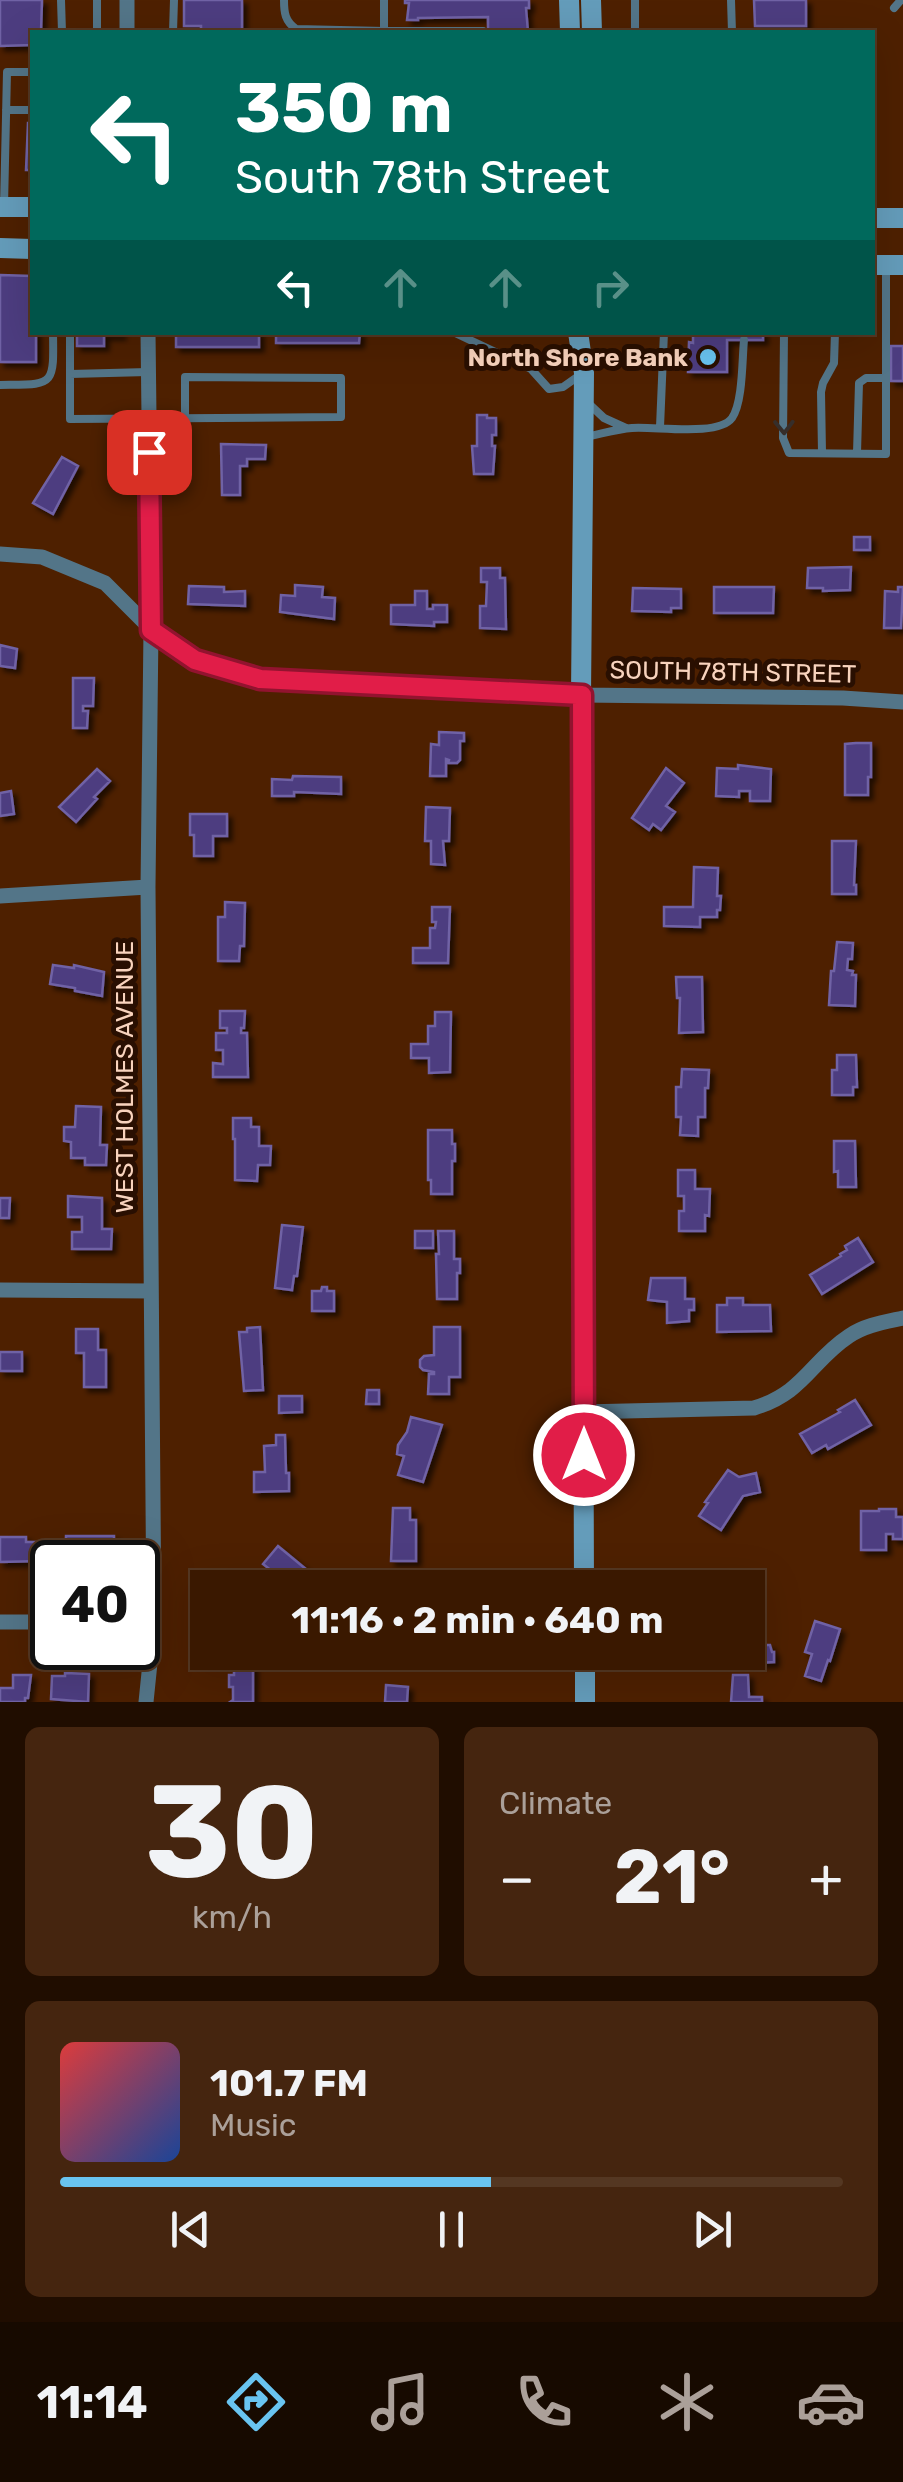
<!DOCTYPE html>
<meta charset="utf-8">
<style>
:root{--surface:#3a1800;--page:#45250f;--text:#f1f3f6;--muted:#aba099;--line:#543722;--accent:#69c4f0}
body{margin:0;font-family:Rubik,sans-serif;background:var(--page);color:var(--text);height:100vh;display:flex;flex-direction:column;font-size:38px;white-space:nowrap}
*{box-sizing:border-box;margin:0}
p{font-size:32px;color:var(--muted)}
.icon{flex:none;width:55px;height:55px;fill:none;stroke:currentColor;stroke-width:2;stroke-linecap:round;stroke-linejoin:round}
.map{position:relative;height:1702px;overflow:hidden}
.drawer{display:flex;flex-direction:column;gap:25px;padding:25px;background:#200d00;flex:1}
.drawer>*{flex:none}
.top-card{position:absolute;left:30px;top:30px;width:845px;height:305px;border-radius:0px;box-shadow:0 10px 40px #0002,0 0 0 2px var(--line);background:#00695c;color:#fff;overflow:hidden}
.speed{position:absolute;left:30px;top:1540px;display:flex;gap:20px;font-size:50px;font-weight:700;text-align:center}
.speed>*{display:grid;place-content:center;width:130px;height:130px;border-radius:50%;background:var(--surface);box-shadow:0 10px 40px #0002,0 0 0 2px var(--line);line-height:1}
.speed .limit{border:5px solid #111;border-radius:15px;background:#fff;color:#111}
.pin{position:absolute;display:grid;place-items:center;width:85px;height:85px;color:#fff;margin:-42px;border-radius:20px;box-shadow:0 5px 15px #0006}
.me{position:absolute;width:110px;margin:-55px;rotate:0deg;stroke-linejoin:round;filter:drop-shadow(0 0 8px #0008)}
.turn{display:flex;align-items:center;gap:35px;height:210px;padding:0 40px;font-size:45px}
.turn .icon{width:130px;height:130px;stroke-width:2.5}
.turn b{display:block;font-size:70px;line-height:85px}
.lanes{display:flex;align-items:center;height:95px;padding:0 40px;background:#0003;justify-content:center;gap:50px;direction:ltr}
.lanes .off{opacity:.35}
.big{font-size:75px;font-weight:700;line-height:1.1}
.drawer .widget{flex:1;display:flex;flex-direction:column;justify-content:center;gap:15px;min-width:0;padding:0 35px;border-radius:15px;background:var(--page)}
.drawer .dial{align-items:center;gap:0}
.dial b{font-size:130px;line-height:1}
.song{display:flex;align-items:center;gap:30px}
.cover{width:120px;height:120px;border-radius:15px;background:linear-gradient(135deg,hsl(0 70% 55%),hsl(220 70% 35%))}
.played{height:10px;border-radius:5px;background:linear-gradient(90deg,var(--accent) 55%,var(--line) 55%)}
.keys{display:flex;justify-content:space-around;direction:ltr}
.heat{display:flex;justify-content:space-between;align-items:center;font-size:55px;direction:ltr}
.drawer .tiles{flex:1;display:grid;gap:25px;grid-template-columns:1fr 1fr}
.widget:last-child{grid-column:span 2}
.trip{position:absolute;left:190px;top:1570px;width:575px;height:100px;border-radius:0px;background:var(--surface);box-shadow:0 10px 40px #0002,0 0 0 2px var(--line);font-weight:700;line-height:100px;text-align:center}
.tab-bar{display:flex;height:160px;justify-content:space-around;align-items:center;background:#170a00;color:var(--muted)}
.tab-bar .icon{width:70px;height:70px}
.tab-bar .on{color:var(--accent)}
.tab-bar b{font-size:45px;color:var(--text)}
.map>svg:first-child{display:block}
</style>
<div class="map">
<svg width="903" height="1702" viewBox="0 0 903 1702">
<defs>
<filter id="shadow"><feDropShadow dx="4.5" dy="4.5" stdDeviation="2.5" flood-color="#0009"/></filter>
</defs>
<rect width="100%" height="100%" fill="#4e2000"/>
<!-- building -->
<path fill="#4d3e80" stroke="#7062a5" stroke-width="2.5" filter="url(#shadow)" d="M0,0h42l-1,32h-9v13l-32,1z
M184,0h58v32h-41v-6h-17z
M405,0h124v8h-3l2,24h-40v-15l-70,1v2h-11l2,-17h-4z
M754,0h52v26h-51z
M28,123h4v47h-6z
M0,275l32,1v56h4v30h-36z
M73,332h48v3h-17v11h-27v-11h-4z
M176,332h83v15h-83z
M276,332h84l-1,11h-83z
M693,332h70v8h-36v32h-39l1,-30 4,1z
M891,346h12v35h-12z
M477,415h10v3h9v17h-4v11h3l-2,28h-19l-2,-28h5z
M221,444l45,1 -1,14h-18v7h-7v29h-18z
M62,457l16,9 -25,48 -20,-11z
M854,537h16v13h-16z
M851,567l-1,23 -27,1v-3h-16l1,-20z
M481,568h19v10h5l1,51 -26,-1v-22h6l1,-24h-6z
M295,585l28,2 -1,10 13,1 -1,21 -54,-7 1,-17 14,1z
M189,586l35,1v5l21,-1v15l-57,-2z
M714,587h60l-1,26h-59z
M898,587h5l-2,41h-17l1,-37 13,1z
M633,588l48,1v19h-10v4l-39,-1z
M415,591h12v18h6v-4h14v17h-13v4l-43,-2v-19h24z
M0,645l17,4 -2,19 -15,-2z
M73,678h21l-1,28h-10v5h5l-1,17h-14z
M439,732l25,1v8h-4v19l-3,3h-9l1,-3 -3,-1v17h-16l1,-32 8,1z
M856,743h15v34h-3v18h-23v-51z
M738,765l33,4 -1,32h-20v-10h-11v6l-23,-1 1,-28 21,1z
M666,768l18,15 -18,23 9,6 -14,18 -8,-6 -4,6 -17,-12z
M97,769l13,12 -16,16 3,2 -21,23 -17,-15z
M293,776l48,1v17l-47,-2v4h-22v-17l20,1z
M11,791l3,23 -14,2v-23z
M426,807l24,1 -1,33h-6l2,24 -14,-1v-23h-6z
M190,814h37v22h-14v20h-19v-21h-4z
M832,841h24l-2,44h2v9h-24z
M694,867l24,1 -1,28h4l-1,14h-3v7h-17v10l-36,-1v-19h29z
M225,902l20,1 -1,43h-4l-1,15h-21v-44h7z
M432,907h18l-2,56h-35v-15h17v-20h5l1,-6h-4z
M837,942l16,1 -1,16h-4l-1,11 6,1 -1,4h4l-1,31 -26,-1 2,-34h3z
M53,965l21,3v-3l30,7 -2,24 -27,-5v-3l-25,-4z
M676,977h26l1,55 -24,1 1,-35h-3z
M220,1011h25l-1,17h-3v5h6l1,44h-35v-14l10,1v-14h-7v-17h11v-5h-7z
M435,1012h16l-1,60 -21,1v-15h-18v-14h17v-18h7z
M837,1055h19l1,32h-4v8h-21v-25h5z
M682,1069l27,1 -1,18h-3v29h-7v19l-18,-1 1,-18h-5v-30h5z
M76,1106l25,1 -1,38h7l-1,20h-21v-7h-14v-16l-7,-1v-14h11z
M233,1118h18v9h8v19h12l-1,19h-12l-1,16 -22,-1v-41h-2z
M428,1130h24v14h3v17h-3v33h-21v-14h-3z
M834,1141h21l1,46h-18v-16l-4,1z
M678,1170h17v19h15l-1,27 -4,-1v16h-26v-20h5v-15h-6z
M68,1196l34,2v31h10l-1,20h-39v-17h10v-15h-14z
M0,1198h10l-1,20h-9z
M282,1225l21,2 -6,49h-3l-2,14 -17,-2z
M415,1231h18v17h-18z
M438,1231h16v28h6v14h-3v26h-20l-1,-45h3z
M858,1238l15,24 -51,32 -12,-19 31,-19 -1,-2 7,-4 -2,-4z
M651,1278h34v21h9v11h-5v11l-22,2v-21l-19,-2z
M322,1287h5v4h7v20h-22v-20h9z
M727,1298h16v7h27l1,26 -54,1v-27h10z
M260,1327l3,63 -19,1 -5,-59h8v-4z
M434,1327h26v50h-11v17h-21l1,-20h5v-2l-11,-2 -3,-3v-7l4,-4 10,-1z
M76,1329h22v21h8v37h-22v-34h-8z
M0,1352h22v19h-22z
M367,1390h12v14h-13z
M279,1396h23v16l-23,1z
M855,1400l16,25 -43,24 -2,-4 -14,8 -12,-19 40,-22 -2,-2z
M411,1417l31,8 -19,57 -25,-7 6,-19 -7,-2 1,-9 9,-13z
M276,1435h9l1,38h3v18l-35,1v-20h11l-1,-26 12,-1z
M728,1470l11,7 17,-4 4,19 -17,4 -22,34 -22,-14 9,-13 -3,-1z
M393,1508h17v12h6v41h-25z
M879,1509h17v8h7v22h-10v-5h-7v16h-25v-39h18z
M66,1536h48v23l-49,3z
M0,1537h26v5h15v19l-41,1z
M278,1546l29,24 -12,14 4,4h-29l7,-13 -14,-11z
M669,1570l12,8 3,-6 8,5 -3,6 7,5 -38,-1z
M815,1621l25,8 -10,32 -2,-1 -7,21 -16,-5 7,-22 -7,-2z
M764,1645h6l2,7h2v10l-15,1v-11h3z
M234,1659h19v43h-23l3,-2v-13h-4v-12h5z
M65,1673l24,1 -1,28 -37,-3 1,-23h13z
M13,1675h18l-3,23h-3v4h-25v-14h13z
M733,1675h15l1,22h13v5h-31z
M386,1685l22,2 -1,15h-22z"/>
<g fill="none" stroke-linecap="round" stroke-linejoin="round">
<!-- lane -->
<path stroke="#537588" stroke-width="8" d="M61,0l1,32
M97,0v32
M284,0c0,13 1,21 12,29l88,2v-31
M635,0v32
M731,0l1,32
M894,8l7,-8
M384,31h99
M173,32l1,-32
M6,110h26
M4,206l3,-134h25
M70,332v87l271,-2v-39l-156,-1v40
M453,332l78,37 18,20 14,-2 17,-12
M784,332l-1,106 6,15 97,1v-187
M70,374l78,-2
M0,385c54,-1 54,3 53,-53
M588,403l16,15 22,10
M660,427l4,-95
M585,437c16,-3 32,-8 47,-9 23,-2 86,9 100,-10 11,-16 10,-58 12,-78
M822,453l-1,-61 2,-9 11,-20 1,-31
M857,453l2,-70 7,-5h20"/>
<!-- street -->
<path stroke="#537588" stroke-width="15" d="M127,0v32
M148,332l1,85
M0,554l42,3 63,26 46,46 44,31 65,19 321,16 262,3 60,4
M0,896l148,-9
M0,1290l151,1
M583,1412l171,-4c50,-15 57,-47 95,-72 16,-11 36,-14 54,-18
M0,1622h52
M146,1702l8,-78 -6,-737 3,-258 -2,-178"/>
<!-- secondary -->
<path stroke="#649cba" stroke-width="20" d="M569,0l1,32
M591,0l1,32
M0,207h32
M872,218h31
M0,248l32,1
M872,265h31
M578,332l6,41 -3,322 3,893
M585,1652v50"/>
</g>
<!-- one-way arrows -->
<defs><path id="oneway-chevron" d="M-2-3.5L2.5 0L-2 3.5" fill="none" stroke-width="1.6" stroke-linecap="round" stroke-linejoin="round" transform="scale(2.5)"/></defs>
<use stroke="#362e2a" href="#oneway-chevron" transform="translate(784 427) rotate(89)"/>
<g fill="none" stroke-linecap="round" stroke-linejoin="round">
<!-- route casing -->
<g stroke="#92132f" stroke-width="25">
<path id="route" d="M149,452l2,178 44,30 65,19 322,16 2,760"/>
</g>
<!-- route -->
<use href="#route" stroke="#e11d48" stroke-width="18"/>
</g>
<!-- markers -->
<circle fill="#69c4f0" stroke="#290f01" stroke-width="4" cx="708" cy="357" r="10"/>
<g text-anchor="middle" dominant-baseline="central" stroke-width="10" stroke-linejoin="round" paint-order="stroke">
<!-- poi labels -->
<g font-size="25" font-weight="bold" fill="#f8d3bd" stroke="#290f01" text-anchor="end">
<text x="688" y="357">North Shore Bank</text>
</g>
<!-- street labels -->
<g font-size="25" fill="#f8d3bd" stroke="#290f01">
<text transform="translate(733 672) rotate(1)">SOUTH 78TH STREET</text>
<text transform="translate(124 1077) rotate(-90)">WEST HOLMES AVENUE</text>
</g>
</g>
</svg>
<div class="speed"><div class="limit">40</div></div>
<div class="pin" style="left:149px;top:452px;background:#d93025"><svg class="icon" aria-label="arrive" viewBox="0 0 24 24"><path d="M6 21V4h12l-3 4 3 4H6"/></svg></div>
<svg class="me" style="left:584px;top:1455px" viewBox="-20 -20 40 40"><circle r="17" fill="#e11d48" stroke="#fff" stroke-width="3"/><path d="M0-11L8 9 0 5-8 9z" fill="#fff"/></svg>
<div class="trip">11:16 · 2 min · 640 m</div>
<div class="top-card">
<div class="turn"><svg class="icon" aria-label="left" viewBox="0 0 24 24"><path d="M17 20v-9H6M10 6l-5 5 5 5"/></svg><div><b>350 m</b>South 78th Street</div></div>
<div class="lanes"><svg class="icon" aria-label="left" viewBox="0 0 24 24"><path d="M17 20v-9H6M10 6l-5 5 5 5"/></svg><svg class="icon off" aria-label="ahead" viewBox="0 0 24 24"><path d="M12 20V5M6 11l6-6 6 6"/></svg><svg class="icon off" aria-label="ahead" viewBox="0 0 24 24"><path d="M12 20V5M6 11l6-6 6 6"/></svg><svg class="icon off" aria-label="right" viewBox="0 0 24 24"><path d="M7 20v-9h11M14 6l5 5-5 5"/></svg></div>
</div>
</div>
<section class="drawer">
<div class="tiles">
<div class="widget dial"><b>30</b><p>km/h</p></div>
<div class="widget"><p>Climate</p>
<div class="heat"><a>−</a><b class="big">21°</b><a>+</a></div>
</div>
<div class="widget">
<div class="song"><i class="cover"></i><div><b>101.7 FM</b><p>Music</p></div></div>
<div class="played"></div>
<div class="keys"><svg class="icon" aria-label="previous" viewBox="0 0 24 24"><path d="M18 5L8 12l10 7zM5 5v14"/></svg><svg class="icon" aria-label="pause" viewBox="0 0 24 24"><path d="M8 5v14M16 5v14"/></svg><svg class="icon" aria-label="next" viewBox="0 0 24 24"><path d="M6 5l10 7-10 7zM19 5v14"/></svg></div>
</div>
</div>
</section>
<nav class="tab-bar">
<b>11:14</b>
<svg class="icon on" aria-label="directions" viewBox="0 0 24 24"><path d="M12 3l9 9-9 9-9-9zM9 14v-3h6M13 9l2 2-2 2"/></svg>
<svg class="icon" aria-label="music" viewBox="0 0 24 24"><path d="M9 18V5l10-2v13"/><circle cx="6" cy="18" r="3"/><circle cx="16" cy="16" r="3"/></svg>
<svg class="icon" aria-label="phone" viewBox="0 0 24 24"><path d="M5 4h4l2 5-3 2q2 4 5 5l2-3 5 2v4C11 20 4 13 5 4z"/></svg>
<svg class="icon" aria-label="climate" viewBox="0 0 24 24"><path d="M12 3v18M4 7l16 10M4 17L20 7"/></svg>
<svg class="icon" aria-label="car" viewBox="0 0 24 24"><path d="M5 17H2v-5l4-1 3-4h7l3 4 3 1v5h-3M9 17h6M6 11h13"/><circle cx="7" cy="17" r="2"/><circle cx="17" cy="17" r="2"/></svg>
</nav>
